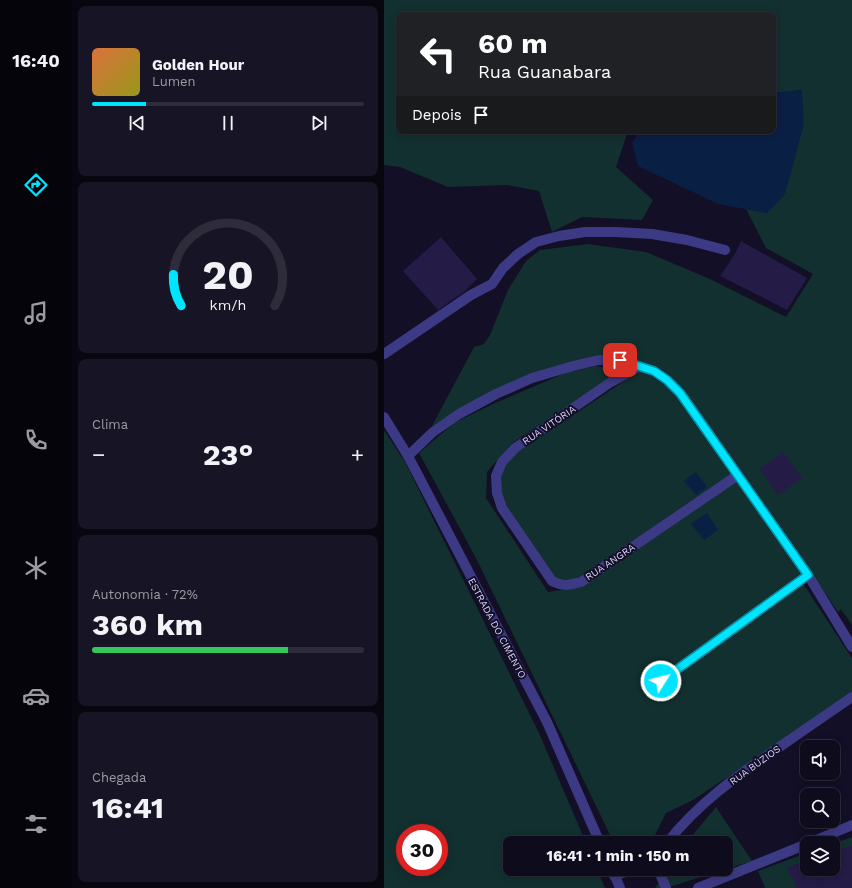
<!DOCTYPE html>
<html lang="pt">
<meta charset="utf-8">
<style>
:root{--surface:#0e0b1c;--page:#171425;--text:#f1f3f6;--muted:#9b9ba3;--line:#2e2b3b;--accent:#00e5ff}
body{margin:0;font-family:"Work Sans",sans-serif;background:var(--page);color:var(--text);height:100vh;display:flex;flex-direction:column;font-size:15px;white-space:nowrap}
*{box-sizing:border-box;margin:0}
p{font-size:13px;color:var(--muted)}
.icon{flex:none;width:22px;height:22px;fill:none;stroke:currentColor;stroke-width:2;stroke-linecap:round;stroke-linejoin:round}
.map{position:relative;flex:1;overflow:hidden}
.sheet{display:flex;flex-direction:column;gap:6px;padding:6px;background:#08060f;width:312px}
.sheet>*{flex:none}
.hud{position:absolute;left:12px;top:12px;width:380px;height:122px;border-radius:8px;box-shadow:0 2px 10px #0003,0 0 0 1px var(--line);background:#202124;color:#fff;overflow:hidden}
.buttons{position:absolute;left:416px;top:740px;display:grid;gap:8px}
.buttons a{display:grid;place-items:center;width:40px;height:40px;border-radius:8px;background:var(--surface);box-shadow:0 2px 10px #0003,0 0 0 1px var(--line);font-size:20px}
.speed{position:absolute;left:12px;top:824px;display:flex;gap:8px;font-size:20px;font-weight:700;text-align:center}
.speed>*{display:grid;place-content:center;width:52px;height:52px;border-radius:50%;background:var(--surface);box-shadow:0 2px 10px #0003,0 0 0 1px var(--line);line-height:1}
.speed .limit{border:6px solid #d22;background:#fff;color:#111}
.pin{position:absolute;display:grid;place-items:center;width:34px;height:34px;color:#fff;margin:-17px;border-radius:8px;box-shadow:0 2px 6px #0006}
.me{position:absolute;width:44px;margin:-22px;rotate:54deg;stroke-linejoin:round;filter:drop-shadow(0 0 3px #0008)}
.turn{display:flex;align-items:center;gap:14px;height:84px;padding:0 16px;font-size:18px}
.turn .icon{width:52px;height:52px;stroke-width:2.5}
.turn b{display:block;font-size:28px;line-height:34px}
.then{display:flex;align-items:center;height:38px;padding:0 16px;background:#0003;gap:8px;font-size:15px}
.big{font-size:30px;font-weight:700;line-height:1.1}
.sheet .tile{flex:1;display:flex;flex-direction:column;justify-content:center;gap:6px;min-width:0;padding:0 14px;border-radius:8px;background:var(--page)}
.sheet .dial{align-items:center;gap:0}
.dial svg{height:104px;overflow:visible;fill:none;stroke:var(--line);stroke-width:7;stroke-linecap:round;text-anchor:middle}
.dial text{fill:var(--text);stroke:none}
.song{display:flex;align-items:center;gap:12px}
.cover{width:48px;height:48px;border-radius:6px;background:linear-gradient(135deg,hsl(20 70% 55%),hsl(60 70% 35%))}
.played{height:4px;border-radius:2px;background:linear-gradient(90deg,var(--accent) 20%,var(--line) 20%)}
.keys{display:flex;justify-content:space-around;direction:ltr}
.heat{display:flex;justify-content:space-between;align-items:center;font-size:22px;direction:ltr}
.charge{height:6px;border-radius:3px;background:linear-gradient(90deg,#34c759 72%,var(--line) 0)}
.trip{position:absolute;left:119px;top:836px;width:230px;height:40px;border-radius:8px;background:var(--surface);box-shadow:0 2px 10px #0003,0 0 0 1px var(--line);font-weight:700;line-height:40px;text-align:center}
main{display:flex;flex:1;min-height:0}
.menu{display:flex;flex-direction:column;width:72px;justify-content:space-around;align-items:center;background:#06040b;color:var(--muted)}
.menu .icon{width:28px;height:28px}
.menu .on{color:var(--accent)}
.menu b{font-size:18px;color:var(--text)}
.map>svg:first-child{display:block}
</style>
<main>
<nav class="menu">
<b>16:40</b>
<svg class="icon on" aria-label="directions" viewBox="0 0 24 24"><path d="M12 3l9 9-9 9-9-9zM9 14v-3h6M13 9l2 2-2 2"/></svg>
<svg class="icon" aria-label="music" viewBox="0 0 24 24"><path d="M9 18V5l10-2v13"/><circle cx="6" cy="18" r="3"/><circle cx="16" cy="16" r="3"/></svg>
<svg class="icon" aria-label="phone" viewBox="0 0 24 24"><path d="M5 4h4l2 5-3 2q2 4 5 5l2-3 5 2v4C11 20 4 13 5 4z"/></svg>
<svg class="icon" aria-label="climate" viewBox="0 0 24 24"><path d="M12 3v18M4 7l16 10M4 17L20 7"/></svg>
<svg class="icon" aria-label="car" viewBox="0 0 24 24"><path d="M5 17H2v-5l4-1 3-4h7l3 4 3 1v5h-3M9 17h6M6 11h13"/><circle cx="7" cy="17" r="2"/><circle cx="17" cy="17" r="2"/></svg>
<svg class="icon" aria-label="filters" viewBox="0 0 24 24"><path d="M4 7h16M4 17h16"/><circle cx="9" cy="7" r="2"/><circle cx="15" cy="17" r="2"/></svg>
</nav>
<section class="sheet">
<div class="tile">
<div class="song"><i class="cover"></i><div><b>Golden Hour</b><p>Lumen</p></div></div>
<div class="played"></div>
<div class="keys"><svg class="icon" aria-label="previous" viewBox="0 0 24 24"><path d="M18 5L8 12l10 7zM5 5v14"/></svg><svg class="icon" aria-label="pause" viewBox="0 0 24 24"><path d="M8 5v14M16 5v14"/></svg><svg class="icon" aria-label="next" viewBox="0 0 24 24"><path d="M6 5l10 7-10 7zM19 5v14"/></svg></div>
</div>
<div class="tile dial"><svg viewBox="0 0 100 80">
<path d="M14 69A42 42 0 1 1 86 69"/>
<path d="M14 69A42 42 0 0 1 8 45" stroke="#00e5ff"/>
<text x="50" y="56" font-size="32" font-weight="700">20</text>
<text x="50" y="72" font-size="11">km/h</text>
</svg></div>
<div class="tile"><p>Clima</p>
<div class="heat"><a>−</a><b class="big">23°</b><a>+</a></div>
</div>
<div class="tile"><p>Autonomia · 72%</p><b class="big">360 km</b><div class="charge"></div></div>
<div class="tile"><p>Chegada</p><b class="big">16:41</b></div>
</section>
<div class="map">
<svg width="468" height="888" viewBox="0 0 468 888">
<rect width="100%" height="100%" fill="#130f26"/>
<!-- green -->
<path fill="#12302f" fill-rule="evenodd" d="M0,0h468v625l-11,-16 -3,3 -25,-37 -156,-207 -53,-14 -94,29 -78,43 42,-79 10,-3 6,-9 18,-45 18,-29 14,-11 48,-6 58,8 64,27 76,38 27,-43 -47,-26 -20,-39 21,4 35,-123 -29,3v-78h-374v116h229l-12,36 37,33 -11,20 -60,-3 -30,15 -13,-41 -32,-6 -59,2 -48,-20 -16,-2z
M213,366l24,5 -109,72 -25,29 -1,26 62,94 33,-5 156,-107 66,95 -49,34 -108,82 10,2 1,-7 145,-104 50,76v36l-159,106 -27,13 -15,30h-37l-137,-283 -58,-107 35,-30 41,-20 73,-31z
M257,370l15,8 15,11 60,85 -155,105 -16,5c-15,-22 -60,-76 -62,-100 -1,-14 9,-22 18,-31z
M0,430l21,32 134,271 47,110h-76v26h87l8,19h-221zM21,833h34v34h-34z
M332,807l36,54 -26,8v-26h-40z
M468,837v51h-87l-7,-17 49,-18v16h26v-25z
M284,869h58l-60,19h-11z"/>
<!-- water -->
<path fill="#0a1f44" d="M418,90l2,34 -19,70 -18,19 -49,-9 -80,-38 -6,-23 7,-12h134v-38z
M312,472l11,15 -11,8 -12,-14z
M323,513l11,17 -14,10 -13,-16z"/>
<!-- building -->
<path fill="#241b47" d="M57,237l36,42 -12,12 -27,19 -35,-39z
M357,241l66,37 -20,32 -67,-34 15,-22z
M399,452l19,26 -24,17 -18,-26z
M468,846v42h-55l-10,-21 20,-6v8h26v-17z"/>
<g fill="none" stroke-linecap="round" stroke-linejoin="round">
<!-- service -->
<path stroke="#3d3a85" stroke-width="10" d="M0,354l87,-59 21,-11 11,-16 15,-14 18,-12 23,-6 26,-4h31l36,2 35,6 38,10"/>
<!-- minor -->
<path stroke="#3d3a85" stroke-width="10" d="M256,366l-29,16 -96,66 -13,14 -6,14 1,17 5,15 50,73c12,6 16,4 29,1l157,-107
M24,456l25,-24 26,-18 37,-20 36,-16 41,-12 26,-6h21l34,11 13,9 13,13 13,18 115,164 44,72
M277,681l147,-106
M283,843c30,-39 71,-68 111,-95 25,-17 49,-34 74,-51
M425,843l43,-18
M274,869l8,19
M230,876l19,-7
M314,888l109,-44"/>
<!-- tertiary -->
<path stroke="#3d3a85" stroke-width="10" d="M0,417l24,39 139,266 53,121
M228,869l8,19"/>
</g>
<g fill="none" stroke-linecap="round" stroke-linejoin="round">
<!-- route casing -->
<g stroke="#0095a6" stroke-width="10">
<path id="route" d="M236,360l34,11 13,9 13,13 128,182 -147,106"/>
</g>
<!-- route -->
<use href="#route" stroke="#00e5ff" stroke-width="7"/>
</g>
<g text-anchor="middle" dominant-baseline="central" stroke-width="4" stroke-linejoin="round" paint-order="stroke">
<!-- street labels -->
<g font-size="10" fill="#d9d4ff" stroke="#130f26">
<text transform="translate(165 425) rotate(-34)">RUA VITÓRIA</text>
<text transform="translate(226 562) rotate(-34)">RUA ANGRA</text>
<text transform="translate(113 628) rotate(62)">ESTRADA DO CIMENTO</text>
<text transform="translate(371 765) rotate(-36)">RUA BÚZIOS</text>
</g>
</g>
</svg>
<div class="buttons">
<a><svg class="icon" aria-label="sound" viewBox="0 0 24 24"><path d="M4 9h4l5-4v14l-5-4H4zM17 9q2 3 0 6"/></svg></a>
<a><svg class="icon" aria-label="search" viewBox="0 0 24 24"><circle cx="10" cy="10" r="6"/><path d="M15 15l6 6"/></svg></a>
<a><svg class="icon" aria-label="layers" viewBox="0 0 24 24"><path d="M12 4l9 5-9 5-9-5zM3 14l9 5 9-5"/></svg></a>
</div>
<div class="speed"><div class="limit">30</div></div>
<div class="pin" style="left:236px;top:360px;background:#d93025"><svg class="icon" aria-label="arrive" viewBox="0 0 24 24"><path d="M6 21V4h12l-3 4 3 4H6"/></svg></div>
<svg class="me" style="left:277px;top:681px" viewBox="-20 -20 40 40"><circle r="17" fill="#00e5ff" stroke="#fff" stroke-width="3"/><path d="M0-11L8 9 0 5-8 9z" fill="#fff"/></svg>
<div class="trip">16:41 · 1 min · 150 m</div>
<div class="hud">
<div class="turn"><svg class="icon" aria-label="left" viewBox="0 0 24 24"><path d="M17 20v-9H6M10 6l-5 5 5 5"/></svg><div><b>60 m</b>Rua Guanabara</div></div>
<div class="then">Depois<svg class="icon" aria-label="arrive" viewBox="0 0 24 24"><path d="M6 21V4h12l-3 4 3 4H6"/></svg></div>
</div>
</div>
</main>
